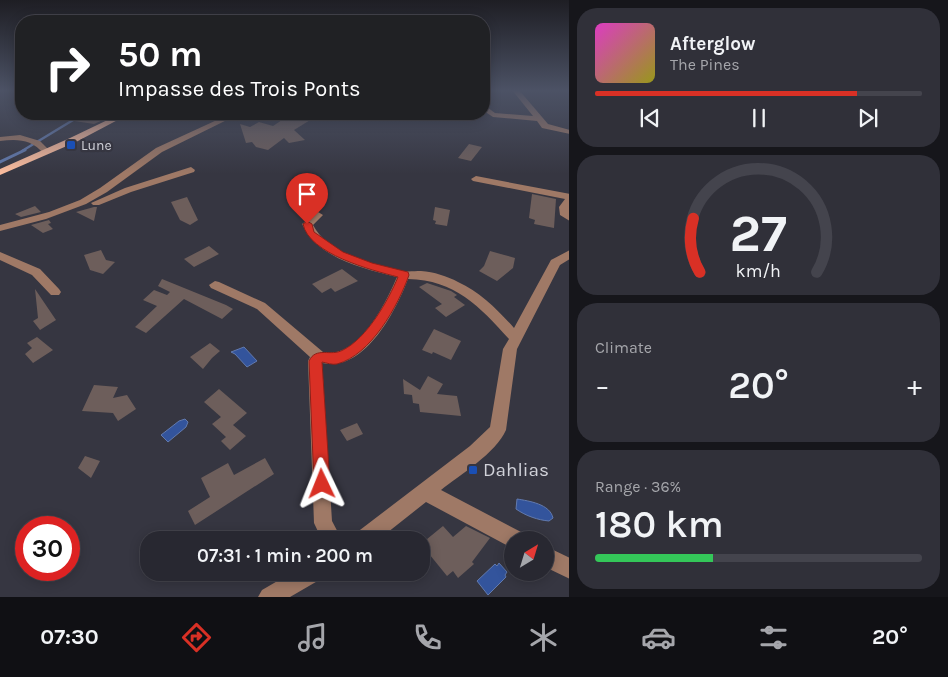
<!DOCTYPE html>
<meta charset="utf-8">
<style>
:root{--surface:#282831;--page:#303039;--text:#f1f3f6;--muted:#a5a6ab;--line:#44444d;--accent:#d93025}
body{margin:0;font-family:Karla,sans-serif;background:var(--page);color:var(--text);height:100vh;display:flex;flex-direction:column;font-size:19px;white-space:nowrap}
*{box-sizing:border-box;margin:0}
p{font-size:16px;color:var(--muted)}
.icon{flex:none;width:28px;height:28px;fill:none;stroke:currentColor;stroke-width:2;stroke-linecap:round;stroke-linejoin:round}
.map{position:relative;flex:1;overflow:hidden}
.panel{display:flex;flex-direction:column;gap:8px;padding:8px;background:#16161b;width:379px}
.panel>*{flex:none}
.guide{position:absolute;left:15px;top:15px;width:475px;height:105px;border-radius:20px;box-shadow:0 2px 12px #0003,0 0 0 1px var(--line);background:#202124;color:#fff;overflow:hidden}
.needle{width:32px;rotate:38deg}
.fabs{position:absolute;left:504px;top:531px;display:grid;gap:10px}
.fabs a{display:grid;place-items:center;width:50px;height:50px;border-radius:50%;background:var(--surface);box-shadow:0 2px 12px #0003,0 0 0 1px var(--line);font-size:25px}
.speed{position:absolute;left:15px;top:516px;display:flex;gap:10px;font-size:25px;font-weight:700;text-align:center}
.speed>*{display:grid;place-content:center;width:65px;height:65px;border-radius:50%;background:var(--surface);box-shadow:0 2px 12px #0003,0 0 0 1px var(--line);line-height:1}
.speed .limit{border:8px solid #d22;background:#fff;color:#111}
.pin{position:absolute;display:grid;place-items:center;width:42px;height:42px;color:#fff;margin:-51px -21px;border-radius:50% 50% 50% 0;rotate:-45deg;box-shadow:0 0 5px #0007}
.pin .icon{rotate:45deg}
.me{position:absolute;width:55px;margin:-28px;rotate:358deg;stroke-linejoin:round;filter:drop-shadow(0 0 4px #0008)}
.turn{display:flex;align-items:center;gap:18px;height:105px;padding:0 20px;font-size:22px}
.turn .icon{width:65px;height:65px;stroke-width:2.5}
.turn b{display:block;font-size:35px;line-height:42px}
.big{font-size:38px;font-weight:600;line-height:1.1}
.panel .tile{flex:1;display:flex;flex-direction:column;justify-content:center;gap:8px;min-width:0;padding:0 18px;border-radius:20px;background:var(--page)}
.panel .dial{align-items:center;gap:0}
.dial svg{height:130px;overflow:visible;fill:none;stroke:var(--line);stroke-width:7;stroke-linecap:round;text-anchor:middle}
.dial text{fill:var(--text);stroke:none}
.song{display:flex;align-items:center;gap:15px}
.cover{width:60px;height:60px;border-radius:8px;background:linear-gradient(135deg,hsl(310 70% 55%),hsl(60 70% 35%))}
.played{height:5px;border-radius:2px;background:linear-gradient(90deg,var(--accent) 80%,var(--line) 80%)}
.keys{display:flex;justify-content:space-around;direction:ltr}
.heat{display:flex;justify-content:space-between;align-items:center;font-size:28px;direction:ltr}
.charge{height:8px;border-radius:4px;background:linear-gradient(90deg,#34c759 36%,var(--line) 0)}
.trip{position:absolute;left:140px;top:531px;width:290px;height:50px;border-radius:20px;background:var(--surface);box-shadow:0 2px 12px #0003,0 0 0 1px var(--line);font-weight:600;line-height:50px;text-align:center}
.menu{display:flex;height:80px;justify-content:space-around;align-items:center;background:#101014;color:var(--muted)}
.menu .icon{width:35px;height:35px}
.menu .selected{color:var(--accent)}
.menu b{font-size:22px;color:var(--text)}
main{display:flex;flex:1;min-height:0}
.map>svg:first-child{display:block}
</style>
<main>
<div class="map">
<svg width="570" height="597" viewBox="0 0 570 597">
<rect width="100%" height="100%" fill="#363641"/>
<!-- water -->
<path fill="#33549c" stroke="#627aae" d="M244,347l13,14 -10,6 -12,-13 -4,-2z
M185,419l3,3 -2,5 -18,15 -7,-7 18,-14z
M517,499c12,2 33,5 36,19l-4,3c-11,-1 -23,-5 -33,-12z
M499,563l8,9 -2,3 1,2 -18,18 -11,-14 18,-17 2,2z"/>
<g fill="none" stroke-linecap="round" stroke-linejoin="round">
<!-- stream-far1 -->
<path stroke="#627aae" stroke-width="2.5" d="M22,151l61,-37"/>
<!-- stream -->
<path stroke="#627aae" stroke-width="3" d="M0,162l25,-12"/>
</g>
<!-- building -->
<path fill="#6d5e5b" d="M68,114h48l-22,10 -26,-4z
M291,114h29l-26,16 11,10 -16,3 -5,-5 -16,12 -12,-3 -4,-5 -6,1 -6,-19 10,3 9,-5 14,4z
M469,144l13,3 -11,14 -13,-3z
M532,194l24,5 -2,29 -20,-4 1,-4 -6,-2z
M187,197l11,23 -8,5 -10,-5 -9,-18z
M35,206l6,6 -20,5 -6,-3z
M94,207h3l-3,14 -18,-9z
M435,207l15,3 -3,16 -12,-2 1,-3 -3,-1z
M49,220l2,3 -3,1 5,5 -10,4 -12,-8z
M209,246l10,8 -25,13 -10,-8z
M101,250l5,10 9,2 -12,12 -13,-4 -6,-15z
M490,251l25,7 -2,10 -16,13 -18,-10 5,-5z
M342,269l16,12 -23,11 -4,-4 -9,5 -10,-9z
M162,279l64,26 7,4 -11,10 -38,-20 -38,34 -11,-6 22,-21 -14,-6 11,-10 13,5 3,-3 -12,-6z
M427,283l24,8 6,4 -3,2 11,8 -19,12 -11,-9 7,-4 -23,-17z
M35,289l21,31 -16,10 -7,-9 5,-3z
M434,329l27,12 -10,19 -18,-8 -1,2 -10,-4z
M37,337l16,13 -20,13 -8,-9 7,-6 -5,-5z
M210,343l10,8 -8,7 -9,11 -13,-12z
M428,376l15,8 -6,10 20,2 4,20 -41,-4 -1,-8 -6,-1 -1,-8 -8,-1 -1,-15 17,11z
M94,385l24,2 -5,11 14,-3 9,14 -18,12 -5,-8 -31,-2z
M219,389l28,24 -14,12 13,11 -16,14 -9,-9 5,-4 -14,-13 9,-7 -17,-15z
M357,423l6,11 -16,7 -7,-11z
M85,456l15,5 -9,17 -13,-10z
M265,458l9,16 -79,51 -7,-14 22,-14 -9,-19 27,-15 6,12z
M443,526l10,11 13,-11 24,12 -18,24 2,2 -16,14 -5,-7 -6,5 -26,-32z"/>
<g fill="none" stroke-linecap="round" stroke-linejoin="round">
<!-- minor -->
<path fill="#9f7966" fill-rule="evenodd" d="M512,90h7l29,34 22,6v4l-28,-6 -5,-7 -44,-4 -9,-6v-6l11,8 38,3z
M230,114h9l-77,38 -55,40 -21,12 -40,15 -46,12v-6l49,-13 31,-12 20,-12 56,-40z
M20,135l20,6 11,11 -7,2c-13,-15 -26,-15 -44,-13v-4z
M191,167l4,3 -1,2 -63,20 -32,13h-6l-2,-2 34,-15z
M476,176l94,18v27l-10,-6 -1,-8 6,-8 -92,-18 -2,-2z
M318,212l5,3 -10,10c15,29 59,40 89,46 6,1 13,0 19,0 13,1 26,5 37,11 22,10 40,28 56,46l37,-68 19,-10v9l-10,6 -43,84 -11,81c-10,23 -46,45 -65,60l82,43 3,7h-14v8l-86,-46 -48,38h-25l3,-7 114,-87 20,-19 13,-78 6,-10c-30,-33 -54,-59 -101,-60 -12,32 -44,94 -86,84l10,158 10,19h-20l-8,-17 -6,-162 2,-4 -53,-48 -46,-21 -2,-3 6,-4 4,1 46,21 58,49c35,8 63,-49 74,-75 -35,-9 -78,-18 -95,-53z
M0,252l40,17 19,20 2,3 -2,3h-8l-19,-20 -32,-15z
M545,546l25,12v21l-25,-12z
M293,572h31l-3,7 -31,18h-32l4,-7z"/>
<!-- major -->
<path fill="#fcbd9e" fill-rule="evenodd" d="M120,114h9l-53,28 -76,33v-6l70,-31z"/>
</g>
<!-- sky -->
<linearGradient id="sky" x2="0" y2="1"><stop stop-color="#1e1e24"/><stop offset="0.52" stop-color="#4c5265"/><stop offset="1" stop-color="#4c5265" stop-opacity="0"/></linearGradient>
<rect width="570" height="174" fill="url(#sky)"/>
<!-- route -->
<path fill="#d93025" stroke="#8d1f18" d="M307,221l5,3 2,8 29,20 29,11 36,9 1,3c-11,31 -38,80 -72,89 -5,1 -10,-1 -15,-2l8,122 -2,6 -6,2 -6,-2 -2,-6 -5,-123c7,-15 22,-4 34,-11 24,-12 45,-49 55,-73 -27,-7 -89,-23 -95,-53z"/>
<!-- markers -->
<g fill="#1a4fb4" stroke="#363641" stroke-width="2">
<rect x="66" y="140" width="10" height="10" rx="2.5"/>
<rect x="468" y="465" width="10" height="10" rx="2.5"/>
</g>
<g text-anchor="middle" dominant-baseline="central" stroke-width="4.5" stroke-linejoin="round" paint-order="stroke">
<!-- far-poi labels -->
<g font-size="14" fill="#d1d2d9" stroke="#363641" text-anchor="start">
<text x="81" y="145">Lune</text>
</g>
<!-- near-poi labels -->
<g font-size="19" fill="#d1d2d9" stroke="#363641" text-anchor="start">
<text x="483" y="470">Dahlias</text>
</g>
</g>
</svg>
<div class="fabs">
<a><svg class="needle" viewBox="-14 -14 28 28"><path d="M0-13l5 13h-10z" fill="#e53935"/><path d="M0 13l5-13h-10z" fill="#a5a6ab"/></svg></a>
</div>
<div class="speed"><div class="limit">30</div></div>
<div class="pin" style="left:307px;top:224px;background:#d93025"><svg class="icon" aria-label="arrive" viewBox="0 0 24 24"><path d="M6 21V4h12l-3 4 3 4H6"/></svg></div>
<svg class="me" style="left:322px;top:484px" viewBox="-20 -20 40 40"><path d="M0-17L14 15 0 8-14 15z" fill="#d93025" stroke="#fff" stroke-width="4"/></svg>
<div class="trip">07:31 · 1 min · 200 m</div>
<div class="guide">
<div class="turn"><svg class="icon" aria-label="right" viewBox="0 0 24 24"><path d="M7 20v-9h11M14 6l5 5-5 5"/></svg><div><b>50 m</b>Impasse des Trois Ponts</div></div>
</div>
</div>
<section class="panel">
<div class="tile">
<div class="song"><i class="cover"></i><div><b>Afterglow</b><p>The Pines</p></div></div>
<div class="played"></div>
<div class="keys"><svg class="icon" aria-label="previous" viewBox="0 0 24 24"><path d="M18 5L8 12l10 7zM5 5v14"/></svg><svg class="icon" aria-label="pause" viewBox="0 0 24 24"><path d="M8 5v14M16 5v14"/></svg><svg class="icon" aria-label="next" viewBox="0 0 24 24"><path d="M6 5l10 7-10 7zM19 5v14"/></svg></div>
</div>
<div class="tile dial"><svg viewBox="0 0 100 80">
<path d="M14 69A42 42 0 1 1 86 69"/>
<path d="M14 69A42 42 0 0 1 10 36" stroke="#d93025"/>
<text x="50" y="56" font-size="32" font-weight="700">27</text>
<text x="50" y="72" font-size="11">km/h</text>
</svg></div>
<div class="tile"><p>Climate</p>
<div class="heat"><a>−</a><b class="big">20°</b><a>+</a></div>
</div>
<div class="tile"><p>Range · 36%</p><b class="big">180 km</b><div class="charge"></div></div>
</section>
</main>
<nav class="menu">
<b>07:30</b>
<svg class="icon selected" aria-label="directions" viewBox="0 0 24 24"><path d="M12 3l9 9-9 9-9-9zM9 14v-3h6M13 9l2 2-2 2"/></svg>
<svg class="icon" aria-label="music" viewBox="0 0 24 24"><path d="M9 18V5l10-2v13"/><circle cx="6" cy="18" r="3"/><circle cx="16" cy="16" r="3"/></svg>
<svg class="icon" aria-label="phone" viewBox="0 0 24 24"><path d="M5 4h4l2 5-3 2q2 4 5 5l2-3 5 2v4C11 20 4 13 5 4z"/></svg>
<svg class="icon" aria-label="climate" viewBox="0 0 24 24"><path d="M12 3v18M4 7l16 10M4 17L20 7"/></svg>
<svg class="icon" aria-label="car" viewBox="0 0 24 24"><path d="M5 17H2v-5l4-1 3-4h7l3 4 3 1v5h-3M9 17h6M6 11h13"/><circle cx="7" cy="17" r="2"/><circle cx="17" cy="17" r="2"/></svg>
<svg class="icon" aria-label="filters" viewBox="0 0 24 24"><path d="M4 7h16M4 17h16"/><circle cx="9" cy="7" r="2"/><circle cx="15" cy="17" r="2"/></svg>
<b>20°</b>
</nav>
